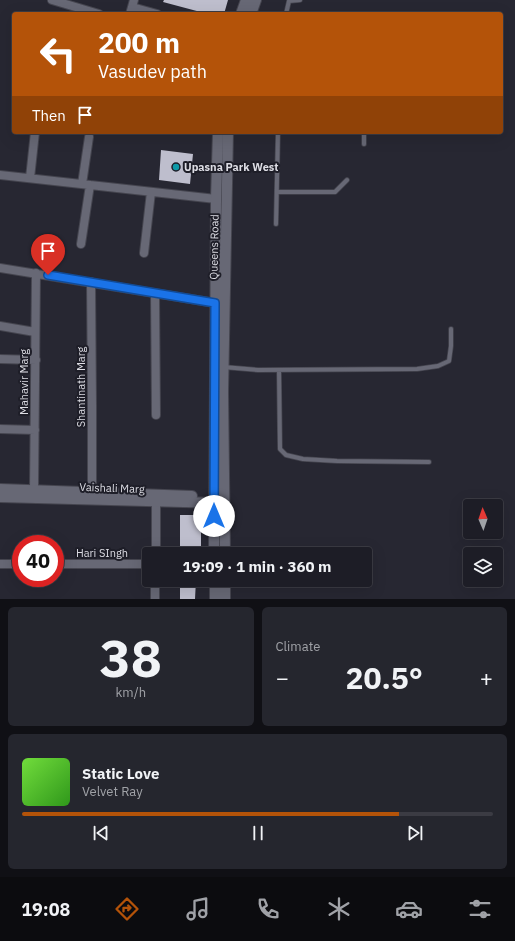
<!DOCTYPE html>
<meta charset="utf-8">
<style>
:root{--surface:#1d1d26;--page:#25262e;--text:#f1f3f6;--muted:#a0a2a7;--line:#3b3b43;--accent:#b45309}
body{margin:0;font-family:"IBM Plex Sans",sans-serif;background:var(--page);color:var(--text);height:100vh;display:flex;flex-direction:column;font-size:15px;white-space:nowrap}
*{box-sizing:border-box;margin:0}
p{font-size:13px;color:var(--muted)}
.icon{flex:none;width:22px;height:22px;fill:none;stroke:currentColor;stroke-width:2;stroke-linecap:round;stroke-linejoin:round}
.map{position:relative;height:599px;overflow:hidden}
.details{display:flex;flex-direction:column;gap:8px;padding:8px;background:#101015;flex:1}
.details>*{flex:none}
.hud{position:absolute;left:12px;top:12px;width:491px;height:122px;border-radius:4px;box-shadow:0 4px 16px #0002,0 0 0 1px var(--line);background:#b45309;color:#fff;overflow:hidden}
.needle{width:26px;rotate:358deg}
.buttons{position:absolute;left:463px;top:499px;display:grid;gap:8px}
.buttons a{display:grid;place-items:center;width:40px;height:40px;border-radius:4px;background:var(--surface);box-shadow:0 4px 16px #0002,0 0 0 1px var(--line);font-size:20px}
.speed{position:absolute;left:12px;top:535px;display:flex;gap:8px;font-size:20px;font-weight:700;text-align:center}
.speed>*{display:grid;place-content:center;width:52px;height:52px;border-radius:50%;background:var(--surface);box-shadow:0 4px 16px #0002,0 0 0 1px var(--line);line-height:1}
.speed .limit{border:6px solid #d22;background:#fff;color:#111}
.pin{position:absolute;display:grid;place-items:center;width:34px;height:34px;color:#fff;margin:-41px -17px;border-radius:50% 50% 50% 0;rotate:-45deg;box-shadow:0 0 4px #0007}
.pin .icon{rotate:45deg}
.me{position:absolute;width:44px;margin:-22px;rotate:0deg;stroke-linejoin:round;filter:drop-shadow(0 0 3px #0008)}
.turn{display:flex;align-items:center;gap:14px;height:84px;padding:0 20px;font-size:18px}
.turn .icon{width:52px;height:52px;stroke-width:2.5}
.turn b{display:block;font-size:28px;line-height:34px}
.then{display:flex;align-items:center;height:38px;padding:0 20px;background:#0003;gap:8px;font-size:15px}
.big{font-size:30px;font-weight:700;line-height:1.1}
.details .card{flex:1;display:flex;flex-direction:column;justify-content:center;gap:6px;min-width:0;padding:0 14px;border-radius:6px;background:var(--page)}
.details .dial{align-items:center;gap:0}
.dial b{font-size:52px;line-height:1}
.song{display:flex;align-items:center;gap:12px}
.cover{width:48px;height:48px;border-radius:6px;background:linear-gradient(135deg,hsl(100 70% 55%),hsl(110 70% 35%))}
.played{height:4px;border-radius:2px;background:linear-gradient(90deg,var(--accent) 80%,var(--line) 80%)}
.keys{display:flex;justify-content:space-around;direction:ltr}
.heat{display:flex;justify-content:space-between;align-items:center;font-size:22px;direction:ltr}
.details .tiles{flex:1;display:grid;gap:8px;grid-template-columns:1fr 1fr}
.card:last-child{grid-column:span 2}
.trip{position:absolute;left:142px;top:547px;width:230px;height:40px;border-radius:4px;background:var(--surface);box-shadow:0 4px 16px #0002,0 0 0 1px var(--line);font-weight:700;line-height:40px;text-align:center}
.dock{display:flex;height:64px;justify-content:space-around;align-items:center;background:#0c0c0f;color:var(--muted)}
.dock .icon{width:28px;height:28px}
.dock .on{color:var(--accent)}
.dock b{font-size:18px;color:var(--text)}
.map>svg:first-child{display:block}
</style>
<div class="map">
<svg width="515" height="599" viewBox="0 0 515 599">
<rect width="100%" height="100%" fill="#272732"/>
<!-- building -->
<path fill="#bebecd" d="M164,0h64l-4,14h-16l-45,-12z
M161,150l32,4 -3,30 -31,-4z
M180,515h21v39h-21z
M180,580h16l-1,19h-15z"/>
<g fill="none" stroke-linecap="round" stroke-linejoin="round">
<!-- service casing -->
<g stroke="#45454f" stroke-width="5.5">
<path id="service" d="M286,14l3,-13 11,-1
M364,144v-12
M277,192h58l12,-12
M276,224l2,-92
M223,367l35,3 159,-1 21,-3 11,-5 2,-15v-17
M279,370l1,79 6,6 17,4 34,2 92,1"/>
</g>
<!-- minor casing -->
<g stroke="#45454f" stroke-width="10">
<path id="minor" d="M52,0l47,14
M132,7l25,7
M130,14l4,-14
M0,175l216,24
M30,178l5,-46
M82,184l7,-47
M81,244l9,-59
M144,253l7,-61
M0,268l215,35
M91,282l1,123v87
M155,293l1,122
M0,326l35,6
M0,359l36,1
M0,429l35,1
M34,490l2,-217
M156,554v-52
M0,564h21
M55,564h94
M155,599v-19"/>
</g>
<!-- tertiary casing -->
<g stroke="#45454f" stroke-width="12">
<path id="tertiary" d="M241,14l5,-14
M251,14l5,-14
M0,489l192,7
M0,497l220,6
M214,554l2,-355 2,-67
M225,554l-2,-162 5,-260
M215,580v19
M225,580v19"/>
</g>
<!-- service -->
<use href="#service" stroke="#676875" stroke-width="4"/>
<!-- minor -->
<use href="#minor" stroke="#676875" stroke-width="8"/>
<!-- tertiary -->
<use href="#tertiary" stroke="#676875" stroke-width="10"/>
</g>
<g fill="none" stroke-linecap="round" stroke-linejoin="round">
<!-- route casing -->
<g stroke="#114b97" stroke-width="10">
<path id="route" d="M48,275l167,28 -1,213"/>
</g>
<!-- route -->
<use href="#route" stroke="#1a73e8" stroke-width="7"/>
</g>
<!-- markers -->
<circle fill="#0f9aa8" stroke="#1e1e28" stroke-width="1.5" cx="176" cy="167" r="4"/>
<g text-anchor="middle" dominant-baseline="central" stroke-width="4" stroke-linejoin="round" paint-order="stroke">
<!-- poi labels -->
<g font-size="11" font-weight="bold" fill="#dddde4" stroke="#1e1e28" text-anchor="start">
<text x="184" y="167">Upasna Park West</text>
</g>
<!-- street labels -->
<g font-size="11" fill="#dddde4" stroke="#1e1e28">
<text transform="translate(214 247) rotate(-89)">Queens Road</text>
<text transform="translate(24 382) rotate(-90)">Mahavir Marg</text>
<text transform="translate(81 387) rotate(-90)">Shantinath Marg</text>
<text transform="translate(112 488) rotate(2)">Vaishali Marg</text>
<text x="102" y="553">Hari SIngh</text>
</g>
</g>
</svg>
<div class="buttons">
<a><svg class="needle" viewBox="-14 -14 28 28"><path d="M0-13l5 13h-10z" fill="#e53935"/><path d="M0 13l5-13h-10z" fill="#a0a2a7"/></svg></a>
<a><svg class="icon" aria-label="layers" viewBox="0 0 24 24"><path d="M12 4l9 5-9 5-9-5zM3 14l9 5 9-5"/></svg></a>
</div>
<div class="speed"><div class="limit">40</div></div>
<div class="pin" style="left:48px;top:275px;background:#d93025"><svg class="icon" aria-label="arrive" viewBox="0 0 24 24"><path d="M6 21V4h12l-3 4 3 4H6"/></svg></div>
<svg class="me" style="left:214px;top:516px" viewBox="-20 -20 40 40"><circle r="19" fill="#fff"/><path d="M0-13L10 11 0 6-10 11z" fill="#1a73e8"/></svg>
<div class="trip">19:09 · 1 min · 360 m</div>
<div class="hud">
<div class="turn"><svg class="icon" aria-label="left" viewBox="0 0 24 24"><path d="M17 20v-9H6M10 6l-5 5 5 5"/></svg><div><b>200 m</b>Vasudev path</div></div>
<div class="then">Then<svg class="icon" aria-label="arrive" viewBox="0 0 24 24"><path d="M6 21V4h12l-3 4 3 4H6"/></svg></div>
</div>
</div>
<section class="details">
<div class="tiles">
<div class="card dial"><b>38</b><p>km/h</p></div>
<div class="card"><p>Climate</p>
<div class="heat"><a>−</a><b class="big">20.5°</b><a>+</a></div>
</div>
<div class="card">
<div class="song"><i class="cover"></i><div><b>Static Love</b><p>Velvet Ray</p></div></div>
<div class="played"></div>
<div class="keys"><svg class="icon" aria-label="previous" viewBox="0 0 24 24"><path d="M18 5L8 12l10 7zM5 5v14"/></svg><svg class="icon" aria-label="pause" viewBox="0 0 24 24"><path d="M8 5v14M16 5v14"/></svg><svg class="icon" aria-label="next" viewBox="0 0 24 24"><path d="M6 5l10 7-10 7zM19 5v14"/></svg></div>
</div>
</div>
</section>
<nav class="dock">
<b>19:08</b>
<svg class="icon on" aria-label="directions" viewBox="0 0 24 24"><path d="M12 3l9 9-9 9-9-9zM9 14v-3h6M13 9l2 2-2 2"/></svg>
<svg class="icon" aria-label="music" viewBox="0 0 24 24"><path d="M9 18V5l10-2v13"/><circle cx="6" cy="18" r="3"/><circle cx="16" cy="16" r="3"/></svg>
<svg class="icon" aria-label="phone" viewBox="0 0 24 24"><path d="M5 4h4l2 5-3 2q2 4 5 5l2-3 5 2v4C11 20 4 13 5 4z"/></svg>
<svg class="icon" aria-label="climate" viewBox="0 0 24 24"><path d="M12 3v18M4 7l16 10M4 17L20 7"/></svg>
<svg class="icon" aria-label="car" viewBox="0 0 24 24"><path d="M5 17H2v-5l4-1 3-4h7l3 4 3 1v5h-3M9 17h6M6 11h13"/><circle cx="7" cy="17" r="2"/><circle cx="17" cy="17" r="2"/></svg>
<svg class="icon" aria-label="filters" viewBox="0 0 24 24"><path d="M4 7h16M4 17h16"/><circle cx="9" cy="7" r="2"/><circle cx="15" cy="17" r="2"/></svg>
</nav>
